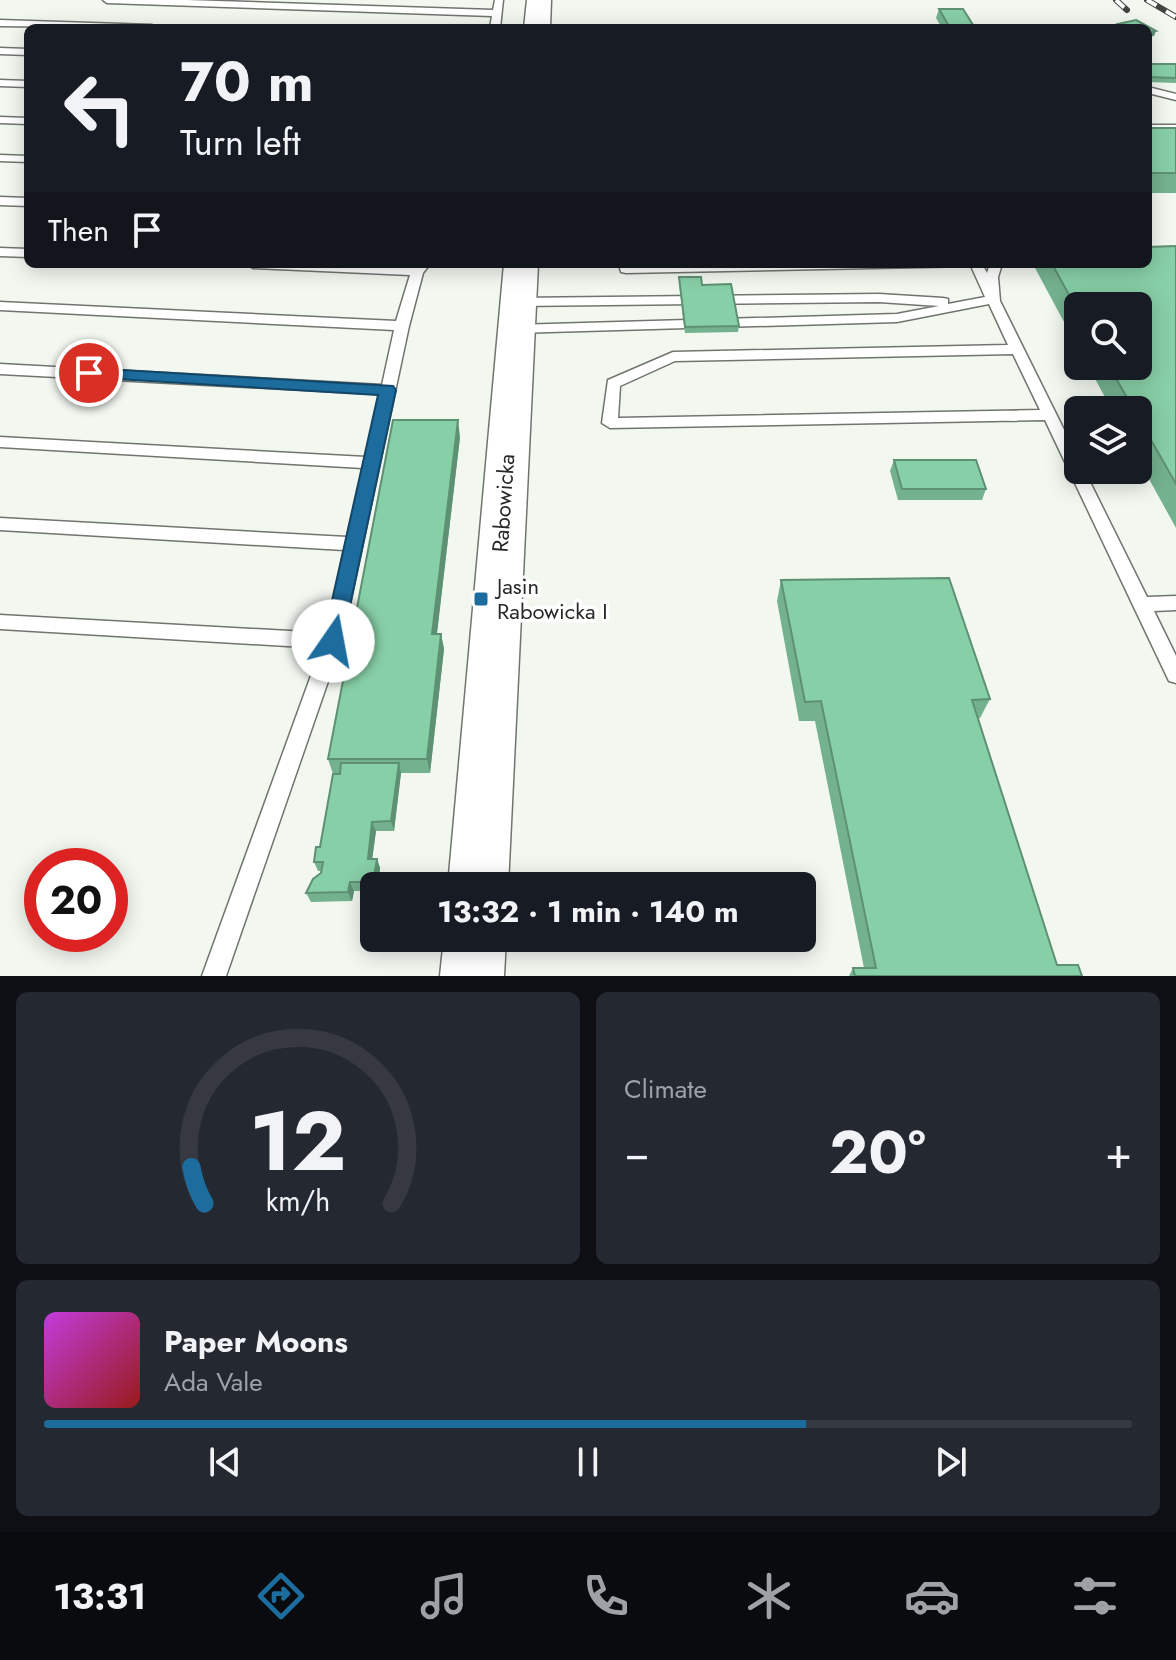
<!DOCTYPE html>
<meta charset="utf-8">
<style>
:root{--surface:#171b24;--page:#242831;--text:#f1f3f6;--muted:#9ea1a6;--line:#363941;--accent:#1d6c9e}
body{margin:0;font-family:Jost,sans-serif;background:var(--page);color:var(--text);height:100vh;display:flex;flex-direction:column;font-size:30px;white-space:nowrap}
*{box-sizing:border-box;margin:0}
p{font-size:26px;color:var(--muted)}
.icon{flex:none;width:44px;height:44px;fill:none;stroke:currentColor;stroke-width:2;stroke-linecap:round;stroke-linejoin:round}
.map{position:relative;height:976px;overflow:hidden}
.panel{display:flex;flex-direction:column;gap:16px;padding:16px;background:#0d0f14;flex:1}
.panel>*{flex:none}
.top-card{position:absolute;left:24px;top:24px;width:1128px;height:244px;border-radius:12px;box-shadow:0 4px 20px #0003;background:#171b24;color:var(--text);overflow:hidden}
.buttons{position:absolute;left:1064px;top:292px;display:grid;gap:16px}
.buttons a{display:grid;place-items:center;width:88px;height:88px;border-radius:12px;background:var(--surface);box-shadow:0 4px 20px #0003;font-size:40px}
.speed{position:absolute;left:24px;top:848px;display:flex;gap:16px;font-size:40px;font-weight:700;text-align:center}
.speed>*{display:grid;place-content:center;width:104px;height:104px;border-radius:50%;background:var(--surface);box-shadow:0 4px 20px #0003;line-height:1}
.speed .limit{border:12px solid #d22;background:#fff;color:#111}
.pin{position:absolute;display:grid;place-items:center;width:68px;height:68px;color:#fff;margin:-34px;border:4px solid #fff;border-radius:50%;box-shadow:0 2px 8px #0007}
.me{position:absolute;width:88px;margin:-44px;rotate:12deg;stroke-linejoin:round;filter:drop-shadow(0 0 6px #0008)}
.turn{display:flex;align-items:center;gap:28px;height:168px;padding:0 24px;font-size:36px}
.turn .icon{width:104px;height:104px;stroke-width:2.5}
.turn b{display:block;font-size:56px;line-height:68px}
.then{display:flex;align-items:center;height:76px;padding:0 24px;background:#0003;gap:16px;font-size:30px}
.big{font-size:60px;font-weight:700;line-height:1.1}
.panel .card{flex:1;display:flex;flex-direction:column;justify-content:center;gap:12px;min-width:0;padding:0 28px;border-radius:12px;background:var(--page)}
.panel .dial{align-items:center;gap:0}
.dial svg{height:208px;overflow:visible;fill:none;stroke:var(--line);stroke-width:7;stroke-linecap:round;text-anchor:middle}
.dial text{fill:var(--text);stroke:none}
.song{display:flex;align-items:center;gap:24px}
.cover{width:96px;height:96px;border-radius:12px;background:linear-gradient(135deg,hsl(290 70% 55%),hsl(0 70% 35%))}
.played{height:8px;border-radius:4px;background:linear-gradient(90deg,var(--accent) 70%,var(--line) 70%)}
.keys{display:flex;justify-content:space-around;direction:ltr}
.heat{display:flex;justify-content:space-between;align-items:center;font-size:44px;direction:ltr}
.panel .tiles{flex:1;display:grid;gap:16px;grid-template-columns:1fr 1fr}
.card:last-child{grid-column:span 2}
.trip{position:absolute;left:360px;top:872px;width:456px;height:80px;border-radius:12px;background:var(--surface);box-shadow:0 4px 20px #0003;font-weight:700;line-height:80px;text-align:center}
.tab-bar{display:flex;height:128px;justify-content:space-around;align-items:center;background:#090b0e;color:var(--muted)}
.tab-bar .icon{width:56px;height:56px}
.tab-bar .current{color:var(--accent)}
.tab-bar b{font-size:36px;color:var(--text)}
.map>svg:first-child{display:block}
</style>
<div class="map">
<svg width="1176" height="976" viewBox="0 0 1176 976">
<rect width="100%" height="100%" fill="#f2f7f0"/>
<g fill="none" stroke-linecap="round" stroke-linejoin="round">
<!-- lane casing -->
<g stroke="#70756e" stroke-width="3">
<path id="lane" d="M103,0h84l306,10 2,-10h8l-3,28h-10l2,-12 -385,-13z
M0,20l152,5 5,3 -157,-2z
M0,48l28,1v6l-28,-1z
M0,80l28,1v6l-28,-1z
M1148,87l28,7v6l-28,-7z
M0,117l28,1v6l-28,-1z
M1148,125h28v6h-28z
M0,155l28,1v6l-28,-1z
M0,197l28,1v8l-28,-1z
M0,248l28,1v8l-28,-1z
M247,264h85l82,4 3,-4h13l-7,9 -14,53 -67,315 -116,335h-24l119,-328 -321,-19v-14l326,18 18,-83 -344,-20v-12l347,19 16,-69 -363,-21v-10l366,20 14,-63 -380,-20v-10l382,21 12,-55 -394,-20v-8l396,19 14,-46 -157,-7z
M619,264h363l5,9 3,-9h12l-4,13 2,24 78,157v12h6l63,127 29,-1v14l-22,1 22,45v27l-7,-2 -124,-261 -435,8 -8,-5 6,-43 65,-28 335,-7 -19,-41 -92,18 -382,11 -7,-4 7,-4 382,-11 42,-8 -60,-4 -361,4 -7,-4 7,-4 361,-4 64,4 5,1v5l37,-7 -14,-31 -345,7 -5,-1zM1013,354l27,56 -422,8 2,-32 55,-25z"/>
</g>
<!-- secondary casing -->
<g stroke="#70756e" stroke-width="3">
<path id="secondary" d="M527,0h24l-1,28h-26z
M504,264h34l-30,622h-60z
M444,938h62l-2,38h-64z"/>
</g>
<!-- lane -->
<use href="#lane" fill="#fff" fill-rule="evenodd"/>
<!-- secondary -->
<use href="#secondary" fill="#fff" fill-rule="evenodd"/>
<!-- rail casing -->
<g stroke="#424441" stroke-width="6">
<path id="rail" d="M1116,0l11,10
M1147,0l29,17"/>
</g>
<!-- rail -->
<use href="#rail" stroke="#fff" stroke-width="4" stroke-dasharray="11" stroke-linecap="butt"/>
</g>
<!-- wall -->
<path fill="#74b28f" d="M939,9l36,19h-33l-6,-10z
M1148,64h28v19l-28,-1z
M1148,128h28v65h-28z
M1176,246v282l-38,-69v-49h-26l-24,-44h50l-60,-60v42l-43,-80 1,-4h112z
M679,277l23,8 37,41 -1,6 -53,1 -6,-50z
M460,437l-23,197h4l3,15 -14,124h-29l-7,58h-18l-4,28h5l3,9 -2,18h-4v5h-20l-2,10 -41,1 -5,-9 16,-22h-4l-4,-9 6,-15 13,-73 -5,-15z
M894,460l92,29 -4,11h-84l-8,-29z
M781,580l209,119 -10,19 -2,1 79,246 25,11h-233l4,-8h11l-49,-247h-16l-22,-120z"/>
<!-- shaded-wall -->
<path fill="#5e9174" d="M1156,31l-2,5 -6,1v-4z
M458,420l2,17 -25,212 -3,-15z
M441,634l3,15 -14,124 -3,-14z
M399,763l2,10 -7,58 -3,-10z
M372,822l4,9 -5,37 -3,-9z
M377,859l3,9 -2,18h-3l-2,-4z
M350,882l4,9 -2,10 -4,-9z"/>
<!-- building -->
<path fill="#87cfa6" stroke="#5e9174" stroke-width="2" d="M939,9h24l12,19h-25z
M1136,20l20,11 -8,2v-5h-23l-7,-4z
M1148,64h28v14l-28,-1z
M1148,128h28v45h-28z
M1176,246v238l-38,-67v-7h-4l-25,-44h29v-60h-60v5l-26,-47h96v-17z
M679,277h22l1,8 29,-1 8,42 -54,1z
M393,420h65l-26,214h9l-14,125h-99z
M894,460h82l10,29h-84z
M949,578l41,121 -18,1 85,265h21l4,11h-227l-2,-8h23l-55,-267 -16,1 -24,-122z
M341,763h58l-8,58 -19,1 -4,37h9l-4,23h-23l-2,10 -42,1 7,-14 8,-6 2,-11h-9l2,-15h4l13,-73h7z"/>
<!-- route -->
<path fill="#1d6c9e" stroke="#134667" stroke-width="2" d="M89,368l304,18 3,4 -55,258 -8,2 -7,-2 -3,-7 55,-246 -294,-18v-7z"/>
<!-- markers -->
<rect fill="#1d6c9e" stroke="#fff" stroke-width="3" x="473" y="591" width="16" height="16" rx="4"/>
<g text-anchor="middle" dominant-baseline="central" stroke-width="7" stroke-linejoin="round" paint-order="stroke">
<!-- street labels -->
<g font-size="22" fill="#272926" stroke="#fff">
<text transform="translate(503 503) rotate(-86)">Rabowicka</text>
</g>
<!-- poi labels -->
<g font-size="22" fill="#272926" stroke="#fff" text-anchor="start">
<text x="497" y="586">Jasin<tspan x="497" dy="25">Rabowicka I</tspan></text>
</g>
</g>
</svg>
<div class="buttons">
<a><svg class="icon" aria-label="search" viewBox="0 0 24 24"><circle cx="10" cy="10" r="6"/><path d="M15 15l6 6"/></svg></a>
<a><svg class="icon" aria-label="layers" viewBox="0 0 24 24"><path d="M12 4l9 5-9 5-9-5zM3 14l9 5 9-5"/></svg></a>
</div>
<div class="speed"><div class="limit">20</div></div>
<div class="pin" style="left:89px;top:373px;background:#d93025"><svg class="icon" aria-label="arrive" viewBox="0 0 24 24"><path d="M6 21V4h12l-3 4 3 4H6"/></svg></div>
<svg class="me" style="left:333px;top:641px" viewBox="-20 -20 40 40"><circle r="19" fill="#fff"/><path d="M0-13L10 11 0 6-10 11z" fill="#1d6c9e"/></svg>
<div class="trip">13:32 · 1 min · 140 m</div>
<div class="top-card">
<div class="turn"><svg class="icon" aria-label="left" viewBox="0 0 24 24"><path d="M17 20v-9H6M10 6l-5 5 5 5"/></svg><div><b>70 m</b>Turn left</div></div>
<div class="then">Then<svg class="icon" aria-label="arrive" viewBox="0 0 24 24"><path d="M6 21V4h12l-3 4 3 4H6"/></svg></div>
</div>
</div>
<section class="panel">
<div class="tiles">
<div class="card dial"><svg viewBox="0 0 100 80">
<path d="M14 69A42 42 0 1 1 86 69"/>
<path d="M14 69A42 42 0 0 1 9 55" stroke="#1d6c9e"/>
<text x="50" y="56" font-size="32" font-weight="700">12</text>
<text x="50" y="72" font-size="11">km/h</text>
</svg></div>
<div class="card"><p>Climate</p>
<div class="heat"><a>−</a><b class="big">20°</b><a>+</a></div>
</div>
<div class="card">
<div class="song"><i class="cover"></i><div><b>Paper Moons</b><p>Ada Vale</p></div></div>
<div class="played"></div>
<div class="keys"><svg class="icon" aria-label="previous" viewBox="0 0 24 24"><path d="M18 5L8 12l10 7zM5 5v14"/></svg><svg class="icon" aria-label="pause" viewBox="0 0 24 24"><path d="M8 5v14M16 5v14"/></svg><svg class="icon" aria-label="next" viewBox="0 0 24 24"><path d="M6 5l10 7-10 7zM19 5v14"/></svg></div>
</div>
</div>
</section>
<nav class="tab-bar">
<b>13:31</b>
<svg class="icon current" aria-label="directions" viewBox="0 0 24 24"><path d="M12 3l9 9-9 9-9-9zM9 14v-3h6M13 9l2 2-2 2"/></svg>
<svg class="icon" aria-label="music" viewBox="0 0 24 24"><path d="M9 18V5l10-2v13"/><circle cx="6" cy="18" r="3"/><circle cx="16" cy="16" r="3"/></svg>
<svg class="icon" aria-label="phone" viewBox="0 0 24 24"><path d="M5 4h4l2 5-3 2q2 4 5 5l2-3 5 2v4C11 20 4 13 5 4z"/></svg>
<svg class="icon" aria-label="climate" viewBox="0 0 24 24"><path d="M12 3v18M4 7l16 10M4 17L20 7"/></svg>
<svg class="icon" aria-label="car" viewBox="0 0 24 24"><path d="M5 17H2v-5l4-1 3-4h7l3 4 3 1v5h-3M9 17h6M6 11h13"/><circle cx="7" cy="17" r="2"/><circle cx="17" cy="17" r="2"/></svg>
<svg class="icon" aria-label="filters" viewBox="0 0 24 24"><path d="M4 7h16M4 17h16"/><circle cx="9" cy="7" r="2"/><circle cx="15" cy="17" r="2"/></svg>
</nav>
